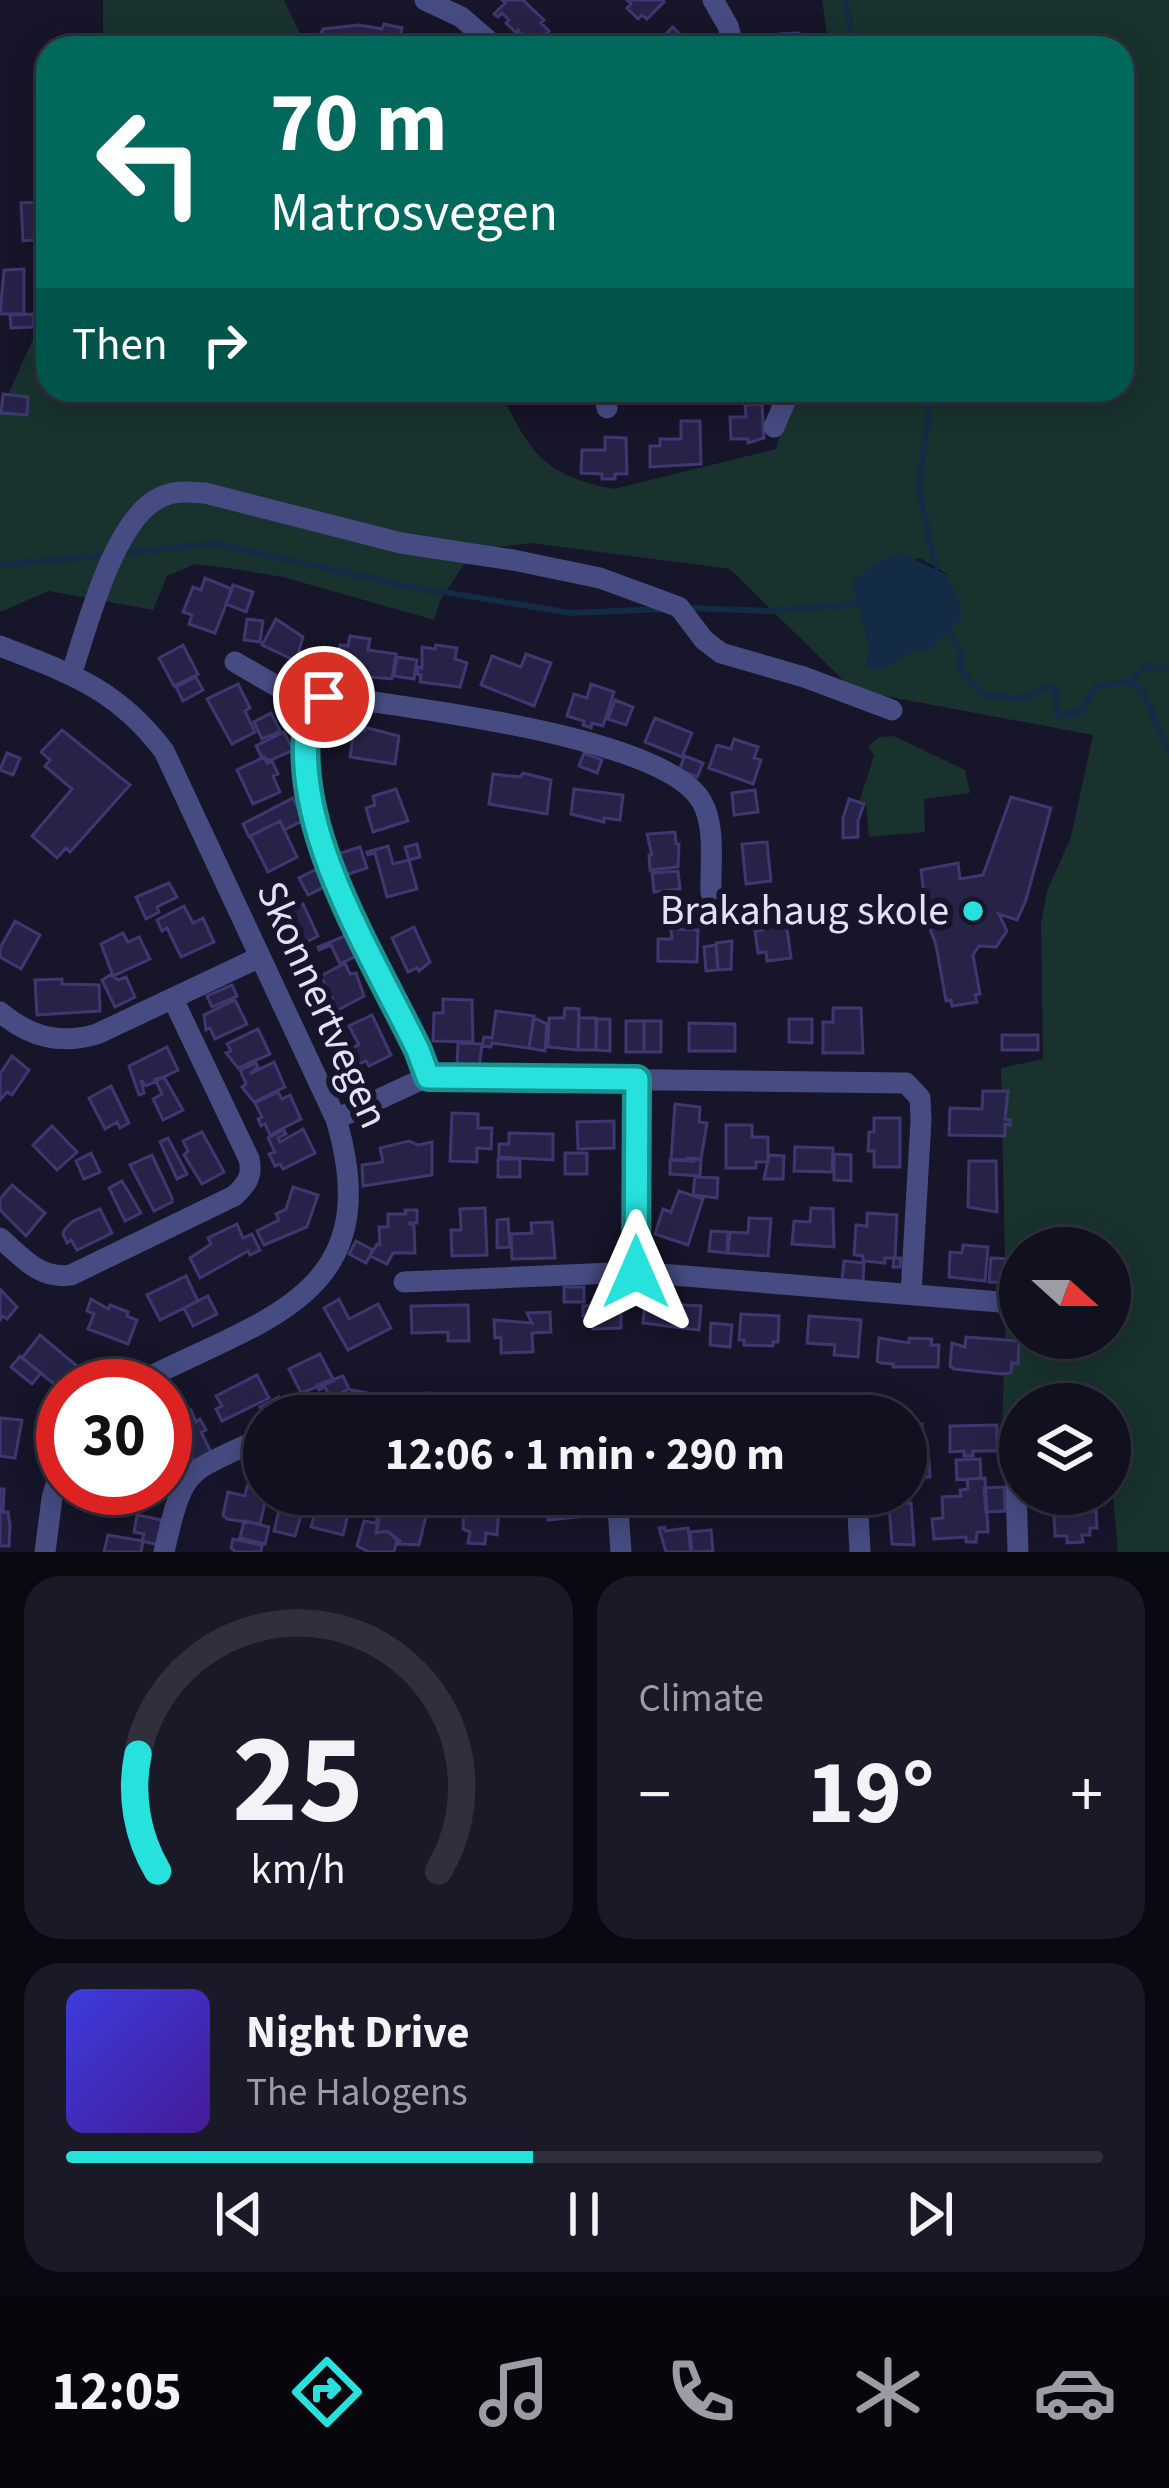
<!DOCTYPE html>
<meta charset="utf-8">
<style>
:root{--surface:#10101f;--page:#191928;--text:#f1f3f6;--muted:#9c9da4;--line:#30303d;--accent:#27e1dd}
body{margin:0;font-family:"Source Sans 3",sans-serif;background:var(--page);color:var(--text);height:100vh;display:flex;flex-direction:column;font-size:45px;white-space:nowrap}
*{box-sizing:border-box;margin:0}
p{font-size:39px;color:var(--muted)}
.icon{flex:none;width:66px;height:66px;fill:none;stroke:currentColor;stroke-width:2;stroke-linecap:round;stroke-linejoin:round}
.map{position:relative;height:1552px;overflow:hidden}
.sheet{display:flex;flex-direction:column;gap:24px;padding:24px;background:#090911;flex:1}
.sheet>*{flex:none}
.guide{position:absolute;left:36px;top:36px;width:1098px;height:366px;border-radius:36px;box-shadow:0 6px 30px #0003,0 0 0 3px var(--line);background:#00695c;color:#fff;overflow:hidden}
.needle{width:78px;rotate:111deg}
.buttons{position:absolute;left:999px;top:1227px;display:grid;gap:24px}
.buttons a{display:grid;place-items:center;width:132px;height:132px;border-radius:50%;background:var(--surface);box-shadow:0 6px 30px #0003,0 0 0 3px var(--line);font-size:60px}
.speed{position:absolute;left:36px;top:1359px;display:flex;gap:24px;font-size:60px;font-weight:700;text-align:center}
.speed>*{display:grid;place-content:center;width:156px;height:156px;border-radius:50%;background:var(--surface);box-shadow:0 6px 30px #0003,0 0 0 3px var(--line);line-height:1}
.speed .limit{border:18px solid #d22;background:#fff;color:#111}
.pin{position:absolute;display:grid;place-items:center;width:102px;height:102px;color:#fff;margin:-51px;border:6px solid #fff;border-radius:50%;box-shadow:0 3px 12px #0007}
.me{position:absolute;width:132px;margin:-66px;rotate:0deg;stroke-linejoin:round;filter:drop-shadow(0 0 9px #0008)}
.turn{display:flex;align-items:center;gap:42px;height:252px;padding:0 36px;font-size:54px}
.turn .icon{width:156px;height:156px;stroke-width:2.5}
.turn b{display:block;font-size:84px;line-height:102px}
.then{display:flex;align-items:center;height:114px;padding:0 36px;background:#0003;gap:24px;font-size:45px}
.big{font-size:90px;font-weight:700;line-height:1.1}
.sheet .card{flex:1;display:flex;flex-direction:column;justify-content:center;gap:18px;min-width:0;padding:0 42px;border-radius:36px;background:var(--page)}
.sheet .dial{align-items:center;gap:0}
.dial svg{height:312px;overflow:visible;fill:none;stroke:var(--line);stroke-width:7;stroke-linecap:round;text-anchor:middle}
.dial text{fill:var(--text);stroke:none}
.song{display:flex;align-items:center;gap:36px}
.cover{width:144px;height:144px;border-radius:18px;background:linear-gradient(135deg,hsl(240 70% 55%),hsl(260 70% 35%))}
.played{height:12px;border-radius:6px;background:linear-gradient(90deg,var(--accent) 45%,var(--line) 45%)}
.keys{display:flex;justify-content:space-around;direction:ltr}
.heat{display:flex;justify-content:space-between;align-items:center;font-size:66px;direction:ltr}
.sheet .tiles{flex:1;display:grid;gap:24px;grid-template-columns:1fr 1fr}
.card:last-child{grid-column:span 2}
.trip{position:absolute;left:243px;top:1395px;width:684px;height:120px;border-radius:60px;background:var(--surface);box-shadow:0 6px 30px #0003,0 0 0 3px var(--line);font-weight:700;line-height:120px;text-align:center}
.tabs{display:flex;height:192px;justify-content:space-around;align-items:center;background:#06060c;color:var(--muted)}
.tabs .icon{width:84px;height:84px}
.tabs .current{color:var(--accent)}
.tabs b{font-size:54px;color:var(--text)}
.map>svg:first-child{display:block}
</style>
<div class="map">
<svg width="1169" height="1552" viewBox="0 0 1169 1552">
<rect width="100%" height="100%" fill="#161529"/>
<!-- green -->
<path fill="#19322e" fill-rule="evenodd" d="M103,0h181l23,48h-204z
M822,0h347v1552h-51l-8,-90v-58h-90v32l-18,-6 4,-124 -5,-238 42,-9 -2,-136 6,-32 24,-54 22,-102 -240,-45 -123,-121 -199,-26 -41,5 -27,18 -23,35 -6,19 -151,-43 -42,-7 -46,-6 -28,12 -14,34 -104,-19 -49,21v-199l48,-108v85h451c32,62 41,84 115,99l162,-40 16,-59h330v-342h-293zM920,558l27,16 7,23 -89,71 4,-20 -17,-68zM1020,1248h90v90h-90z
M894,736l71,34 5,23 -46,6 1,33 -56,5 -3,-33 -7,-2 15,-46 -6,-10 11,-9z"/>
<!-- water -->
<path fill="#132b44" d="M902,553l45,22 15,31 -3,16 -32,31 -12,-4 -31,21 -19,-2 4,-20 -17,-67 20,-17z"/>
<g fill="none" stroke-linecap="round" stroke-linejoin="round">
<!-- stream -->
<path stroke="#132b44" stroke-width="6" d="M845,0l10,48
M931,390l-12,99 15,73 4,5
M119,553l97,-9 185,41 170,28 92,-4
M0,565l106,-10
M688,608l82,3 87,-7
M949,633l14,23 -5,11 25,28 42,4 22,-14 7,3 4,28 23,-4 15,-26 34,-4 13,10 26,60
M1131,681l15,-15 23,3"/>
</g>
<!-- building -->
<path fill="#272348" stroke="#3d3970" stroke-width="3" d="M502,0h21l21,20 -3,3 8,8 -17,17 -14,-18 -2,3 -10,-10 3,-3 -7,-7 -4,4 -4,-3 11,-11z
M627,0h36l1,2 -17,17 -5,-4 -4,4 -11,-11 4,-4z
M384,24l18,4 -5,19 -15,-4 -7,5h-51l-7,-7 6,-12 36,-4 23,4z
M673,27l20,21h-34l-4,-3z
M799,33v15h-19v-14z
M44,202l3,37 -24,2 -2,-38z
M24,269v45h-24l4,-44z
M33,314l1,13 -23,1 -1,-13z
M532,390h43v3l-13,1v8h-15v-8h-15z
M3,394l25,3 -1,18 -26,-2z
M762,404l2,34 -16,5v-4h-17l-1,-22h16l-1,-12z
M681,421h19l1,43 -51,3v-21h10v-7h21z
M605,437l21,1 1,36h-12v5h-13v-5l-21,-1 1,-23h23z
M205,578l27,11 -17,44 -26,-9 3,-9 -9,-3 10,-25 8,3z
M233,585l20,7 -7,20 -20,-8z
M247,619l16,2 -3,21 -16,-2z
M276,619l27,18 -7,24 -34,-16z
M350,636l20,3 -2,11 28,4 -4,25 -56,-5 4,-29 8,1z
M183,645l15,29 -24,12 -15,-28z
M436,645l21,3 -2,11 12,4 -7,24 -40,-5 1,-7 -4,-1 1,-7 4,1v-21l13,2z
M526,654l25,9 -17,43 -53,-21 11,-29 29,11z
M397,657l20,3 -3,19 -20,-3z
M196,677l7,13 -20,11 -7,-14z
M238,684l12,24 -5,3 10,21 -23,12 -25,-45z
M591,684l23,8 -11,34 -11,-3 -1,5 -8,-3 1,-4 -17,-5 7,-22 13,4z
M615,700l18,7 -7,18 -18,-6z
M271,713l9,18 -18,8 -8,-17z
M655,718l37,15 -10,24 -37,-15z
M364,727l35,9 -4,28 -45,-7 4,-28 10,2z
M62,730l68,55 -60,67 -4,-4 -9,10 -25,-22 40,-47 -27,-23 5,-6 -9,-8z
M284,732l9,18 -22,10 -9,-2 -6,-12z
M734,739l24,8 -4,11 7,2 -8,24 -44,-16 8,-23 14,4z
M7,753l13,5 -7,17 -13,-5z
M584,753l18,7 -5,13 -18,-7z
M685,756l18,7 -6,14 -18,-7z
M264,757l3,6 5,-2 6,13 -5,2 7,16 -27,12 -16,-34z
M523,773l28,7 -4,34 -58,-10 4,-30 27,3z
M396,789l12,32 -35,11 -7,-24 9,-3 -2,-9z
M574,789l49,6 -3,25 -16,-2v4l-33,-8z
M755,790l3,22 -24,3 -2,-22z
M1011,797l40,11 -25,92 -9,20 -18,-6 8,17 -11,16 -17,-1 -6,9 7,39 -5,1 2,7 -25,4 -1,-6 -5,1 -10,-56 -9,-24 -6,-51 37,-7 2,16 23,-4z
M293,798l11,22 -20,10 -4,-9 -31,16 -6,-13z
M849,799l15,5 -6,17v16l-15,1v-20z
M280,821l17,36 -29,15 -18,-36z
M675,832l1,12h3l-1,23 -28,3 -1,-15h3l-5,-21z
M767,842l4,39 -25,3 -4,-40z
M417,844l3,13 -11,3 8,29 -30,8 -12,-44 -7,2 -1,-3 21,-6 5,18 16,-4 -4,-13z
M360,847l7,21 -22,7 -7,-21z
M317,869l9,17 -18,9 -9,-17z
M678,871l2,18 -26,3 -2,-19z
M169,883l8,14 -20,10 2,5 -13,7 -10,-22z
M303,904l15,32 -24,12 -15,-32z
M184,906l9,17 10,-5 11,24 -33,15 -14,-29 -5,3 -5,-11z
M785,913l6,45 -24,3 -1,-9 -8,1 -3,-22 8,-1 -1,-9 9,-2 -1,-4z
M669,917h11l-1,12 19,1 -1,32 -39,-1v-22h14z
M15,921l25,14 -19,34 -21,-12v-9z
M414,927l16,35 -11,9 -2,-3 -9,4 -16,-34z
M123,933l5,9 11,-5 11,22 -37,17 -12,-32z
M352,933l10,20 -22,11 -9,-19 -12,5 -1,-3z
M732,941l-1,28 -13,1 -2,-27z
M716,945l2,25 -12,1 -2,-24z
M345,963l5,11 6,-1 8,23 -26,14 -17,-34z
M112,974l6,6 8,-3 9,20 -20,10 -13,-27z
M62,979v5l37,1 1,26 -63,4 -2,-35z
M232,985l5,11 -25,11 -5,-11z
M443,999l29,1 1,42 -40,-1 1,-28h9z
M235,1000l12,24 -32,15 -5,-11 -4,2 -2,-15z
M565,1008l14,1 -1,41 -30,-3 1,-29h15z
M833,1008h28l2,45h-40v-31h10z
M496,1011l38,5 -5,32 -37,-5 -1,4 -9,-1 2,-9 8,1z
M372,1015l19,40 -22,11 -3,-5 -9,4 -8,-16 10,-4 -10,-19z
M534,1018l13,6 -2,27 -16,-3z
M579,1018h17v32h-18z
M597,1019h13v32l-14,-1z
M789,1019h23v24l-23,-1z
M626,1021h18v31h-18z
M644,1021h17v31h-17z
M689,1023l46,1v27h-46z
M258,1029l12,25 -32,14 -12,-15 5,-2 -4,-7z
M1002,1035h36v15h-36z
M458,1043l24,1 -3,24 -22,-3z
M167,1047l11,23 -32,16 -5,-6 3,13 -5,2 -10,-29z
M12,1056l17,14 -17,25 -5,-3 -7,8v-26z
M274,1062l11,25 -31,15 -12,-15 4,-3 -6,-14 16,-7 2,4 -8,7z
M164,1077l19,33 -20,10 -10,-21 9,-5 -7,-15z
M111,1086l18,37 -9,5 -3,-6 -12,7 -16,-31z
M983,1091h25l-3,28 5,1v5l-5,-1v12l-56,-1 1,-27 32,1z
M278,1092l4,7 8,-4 11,24 -31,16 -5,-11 -4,2 -3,-7 4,-2 -7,-14z
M675,1104l25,3 -1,15 8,1 -6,36 -30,1z
M452,1113l26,1v14h14l-1,21 -14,-1v14l-27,-1z
M874,1118h26v49h-26v-16h-6l1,-19h5z
M614,1121v27l-36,1 -1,-27z
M726,1125h26v12h16v25h-12v6h-30z
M52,1126l25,26 -20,18 -24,-25z
M303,1129l12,24 -32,16 -3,-5 -5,2 -6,-12 6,-2 -7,-14 16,-8 2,4 -8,4 2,4z
M202,1132l22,40 -22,12 -18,-29 4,-4 -5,-10z
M509,1133l44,1v26l-54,-3v-13h10z
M168,1138l19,36 -10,5 -17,-37z
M409,1141l9,4 14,-3v33l-69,11 -1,-21 21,-3 -3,-14z
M795,1147l38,1 -1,24 -38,-1z
M91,1153l9,19 -16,7 -8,-18z
M565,1153h22v21h-22z
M834,1154l17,1v26l-17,-1z
M152,1155l20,43v4l-18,9 -24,-46z
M769,1155l15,1 -1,23h-19z
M689,1158l12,1 -1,17 -30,-2v-14l22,1z
M498,1159h22v18h-22z
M969,1161h27l1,51 -29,-5z
M695,1177l23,1 -1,20 -24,-3z
M122,1181l19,32 -16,8 -16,-33z
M12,1185l33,28 -19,23 -26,-26v-11z
M293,1187l25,8 -11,32 -43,18 -7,-14 22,-11 -3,-6 10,-5z
M679,1191l24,8 -15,46 -33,-11 8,-25 8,3z
M485,1208l2,47 -35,1 -1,-26h10l-1,-21z
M811,1208l22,1 1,38 -42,-3 2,-23 16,1z
M100,1209l12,24 -35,17 -6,-10 -4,3 -4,-9 2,-5 8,-8z
M405,1210h12v13h-9l6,3 1,27h-22l-6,11 -17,-8 7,-12 3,1 -1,-18h9v-13h18z
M867,1213l30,2 -2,43h6l-1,9h-7l1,-9h-9v5l-22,-2v-5l-9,-1 2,-30 11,1z
M749,1218l22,1 -3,37 -40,-3 2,-21 18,1z
M508,1219l2,28 -13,1v-28z
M552,1222l3,36 -43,1 -1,-25 21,-1 -1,-10z
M237,1224l6,14 9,-4 8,16 -10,5 -2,-4 -48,27 -10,-20 21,-14 -3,-6z
M711,1231l17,1 -1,21 -18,-2z
M356,1241l17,9 -7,13 -17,-9z
M963,1245l25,2 -3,34 -36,-4 1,-25 12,1z
M991,1258l20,1 -1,24 -21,-1z
M844,1261l20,2 -1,18 -21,-1z
M186,1276l12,25 -38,19 -13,-25z
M564,1287h20v15h-20z
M0,1289l17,18 -10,12 -4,-3 -3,4z
M208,1296l9,18 -24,12 -9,-18z
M91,1299l17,10 2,-4 18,7 -1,4 10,4 -9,24 -40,-15 6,-15 -7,-3z
M339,1299l10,20 29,-15 13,24 -43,22 -24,-42z
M645,1303l56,3 -2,24 -56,-7z
M621,1304v24l-28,1v-14l-10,1v-10z
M468,1305l1,36h-21v-9l-36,1 -1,-27z
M550,1312l1,20 -19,1 1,19 -32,1v-16l-6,1 -1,-18 38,3 -5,-10z
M741,1314l38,2 -1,26h-5v4l-29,-1v-5h-5z
M809,1316l52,4 -3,37 -24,-2 1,-10 -28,-2z
M711,1323l21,2 -2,22 -20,-2z
M40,1335l38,32 -18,22 -38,-31z
M966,1337l53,4 -1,23 -6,-1 -1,10 -9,1 -48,-5 -4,-3 2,-23 13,4z
M879,1338l30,5v-5l23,1 -1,6h8l-1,22h-45v-3l-12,-1 -4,-2z
M320,1354l14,27 -33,12 -12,-24z
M20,1356l21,17 -9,11 -21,-17z
M257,1375l12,23 -47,23 -6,-12 6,-3 -6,-10z
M343,1376l6,13 -18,9 -6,-11 -6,3 -2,-5z
M352,1390l16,3 -4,19 -16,-3z
M428,1393l1,23h-23l-1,-22z
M680,1395l1,21h-37l-2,-18z
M279,1397l8,16 -23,3 -4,-9z
M460,1402l3,6 37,-1 1,9h-38v-6l-9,-1z
M582,1403l14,1 1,12h-45l-1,-8z
M820,1406l24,1v9h-24z
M175,1409l4,7 12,-6 5,12 4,-3 6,11 -5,2 10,20 -18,9 -6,-13 -9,5 -13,-21v-18z
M0,1418l22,2 -7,38 -15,-2z
M906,1424h16l1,29 -17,1z
M997,1425v26h-24v5h-9v-5l-14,1v-26z
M980,1459l1,19 -24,2 -1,-20z
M929,1460l1,17 -21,1 -1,-17z
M985,1478l3,54h-11l-1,10h-10v-5l-32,2 -2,-20 11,-1 -1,-21 19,-1 -1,-6 8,-1 -1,-10z
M247,1486l20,8 -7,30 -33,-5 -4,-4 5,-23 17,4z
M1004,1487l1,24 -19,1 -2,-24z
M109,1488h28l-4,17 -26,-6z
M0,1489h4l-1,23h5l2,13 -1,21h-9z
M478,1494h22l-3,41 -11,-2 -1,11 -17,-1 2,-11 -7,-3 1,-27z
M595,1494l2,21 -49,5 -2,-24z
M309,1496l11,3 -1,4 30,7 -6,25 -32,-8 4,-14 -9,-2z
M1089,1500v11h7l1,17h-7v7h-8l1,7 -16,1v-7h-12l-1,-22 13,-13z
M911,1503l3,42 -22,-1 -3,-39z
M382,1506l44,10 -7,29 -20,-1 1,-3 -13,-10 -11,2z
M380,1508l-4,25 11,-2 10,9 -3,12h-25l-12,-6 7,-25 12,2z
M279,1510l22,5 -6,21 -21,-5z
M137,1515l25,5 -4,25 -16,-4 2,-7 -10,-2z
M244,1521l25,6 -4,17 -25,-6z
M665,1527v4l23,-3 3,24h-25l-7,-24z
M711,1530l2,21 -21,1 -2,-20z
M108,1535l35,6 -2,11h-37z
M233,1539l29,6 -1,7h-25l-5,-4z"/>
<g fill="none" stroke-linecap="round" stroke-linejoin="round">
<!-- minor -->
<path stroke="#464b82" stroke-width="21" d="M425,0l36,17 36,31
M713,0l15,26 6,22
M604,390l3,18
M774,427l16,-37
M0,646c71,28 116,42 164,105l172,368c54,182 -79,200 -204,267
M235,662l76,44
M71,675c16,-47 42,-154 88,-177 15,-8 30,-6 46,-5l196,50 112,17 87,18 79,29 25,33 17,13 83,24 88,33
M0,1012c30,25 60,33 97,22l163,-77
M427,1077l-9,-27c-33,-70 -156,-280 -101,-351l16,-3c75,12 333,40 369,106 14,25 8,63 9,91
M637,1079l-1,193 364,30 18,-2
M336,1119l91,-42 479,6 14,15 1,22 -10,173
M0,1238c22,19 40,42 71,37l163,-79c13,-12 19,-20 15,-37l-76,-160
M404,1282l232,-10
M1015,1455l3,97
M617,1494l4,58
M857,1494l3,58
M45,1552l7,-54 11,-37
M164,1552c20,-87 21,-78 100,-115"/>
</g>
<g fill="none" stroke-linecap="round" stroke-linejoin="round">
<!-- route casing -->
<g stroke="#199290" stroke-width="30">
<path id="route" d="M324,697c-16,7 -17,22 -18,39 -8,104 67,221 112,314l10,27 209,2 -1,193"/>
</g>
<!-- route -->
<use href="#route" stroke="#27e1dd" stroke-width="21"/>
</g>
<!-- markers -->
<circle fill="#27e1dd" stroke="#161529" stroke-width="4.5" cx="973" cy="911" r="12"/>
<g text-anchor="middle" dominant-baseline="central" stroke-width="12" stroke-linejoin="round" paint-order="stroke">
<!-- poi labels -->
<g font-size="42" fill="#e1e1fb" stroke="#161529" text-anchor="end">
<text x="949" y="911">Brakahaug skole</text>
</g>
<!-- street labels -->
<g font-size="42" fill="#e1e1fb" stroke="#161529">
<text transform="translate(322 1005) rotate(66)">Skonnertvegen</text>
</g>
</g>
</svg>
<div class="buttons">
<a><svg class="needle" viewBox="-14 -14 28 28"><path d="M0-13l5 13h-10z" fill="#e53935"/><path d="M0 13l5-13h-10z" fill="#9c9da4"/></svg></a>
<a><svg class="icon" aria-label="layers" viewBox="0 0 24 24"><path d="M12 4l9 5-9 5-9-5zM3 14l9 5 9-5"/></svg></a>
</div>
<div class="speed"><div class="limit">30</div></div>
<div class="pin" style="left:324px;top:697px;background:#d93025"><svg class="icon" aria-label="arrive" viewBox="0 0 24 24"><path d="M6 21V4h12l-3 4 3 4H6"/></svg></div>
<svg class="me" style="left:636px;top:1272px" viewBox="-20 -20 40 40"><path d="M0-17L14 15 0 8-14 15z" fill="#27e1dd" stroke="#fff" stroke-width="4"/></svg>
<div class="trip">12:06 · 1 min · 290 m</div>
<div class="guide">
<div class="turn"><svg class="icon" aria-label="left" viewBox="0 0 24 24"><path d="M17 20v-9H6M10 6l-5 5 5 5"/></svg><div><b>70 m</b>Matrosvegen</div></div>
<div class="then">Then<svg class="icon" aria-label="right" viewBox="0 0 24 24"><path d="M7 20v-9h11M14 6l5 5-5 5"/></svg></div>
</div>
</div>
<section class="sheet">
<div class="tiles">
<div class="card dial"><svg viewBox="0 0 100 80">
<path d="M14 69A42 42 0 1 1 86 69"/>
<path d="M14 69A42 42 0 0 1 9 39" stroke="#27e1dd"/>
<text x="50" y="56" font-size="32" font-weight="700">25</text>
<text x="50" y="72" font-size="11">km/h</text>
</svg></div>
<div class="card"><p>Climate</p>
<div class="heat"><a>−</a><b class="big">19°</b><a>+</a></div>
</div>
<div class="card">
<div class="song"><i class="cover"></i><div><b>Night Drive</b><p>The Halogens</p></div></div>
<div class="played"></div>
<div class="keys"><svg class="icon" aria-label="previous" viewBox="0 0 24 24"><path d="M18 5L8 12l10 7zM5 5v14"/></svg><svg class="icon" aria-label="pause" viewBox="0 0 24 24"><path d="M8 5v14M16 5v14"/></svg><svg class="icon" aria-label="next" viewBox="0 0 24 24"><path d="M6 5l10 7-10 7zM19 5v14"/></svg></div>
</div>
</div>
</section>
<nav class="tabs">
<b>12:05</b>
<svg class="icon current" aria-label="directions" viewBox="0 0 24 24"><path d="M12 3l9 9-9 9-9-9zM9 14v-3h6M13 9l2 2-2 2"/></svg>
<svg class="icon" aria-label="music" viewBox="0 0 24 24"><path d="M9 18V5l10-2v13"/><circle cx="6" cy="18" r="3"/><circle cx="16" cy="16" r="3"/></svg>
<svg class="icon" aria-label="phone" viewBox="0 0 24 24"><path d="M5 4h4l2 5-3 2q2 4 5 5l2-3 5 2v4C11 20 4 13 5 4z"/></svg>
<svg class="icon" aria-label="climate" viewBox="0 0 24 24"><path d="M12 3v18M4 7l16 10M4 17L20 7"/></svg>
<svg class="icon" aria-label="car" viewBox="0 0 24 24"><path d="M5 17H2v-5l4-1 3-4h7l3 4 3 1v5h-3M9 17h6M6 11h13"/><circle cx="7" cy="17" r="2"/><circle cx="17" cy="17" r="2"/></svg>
</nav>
